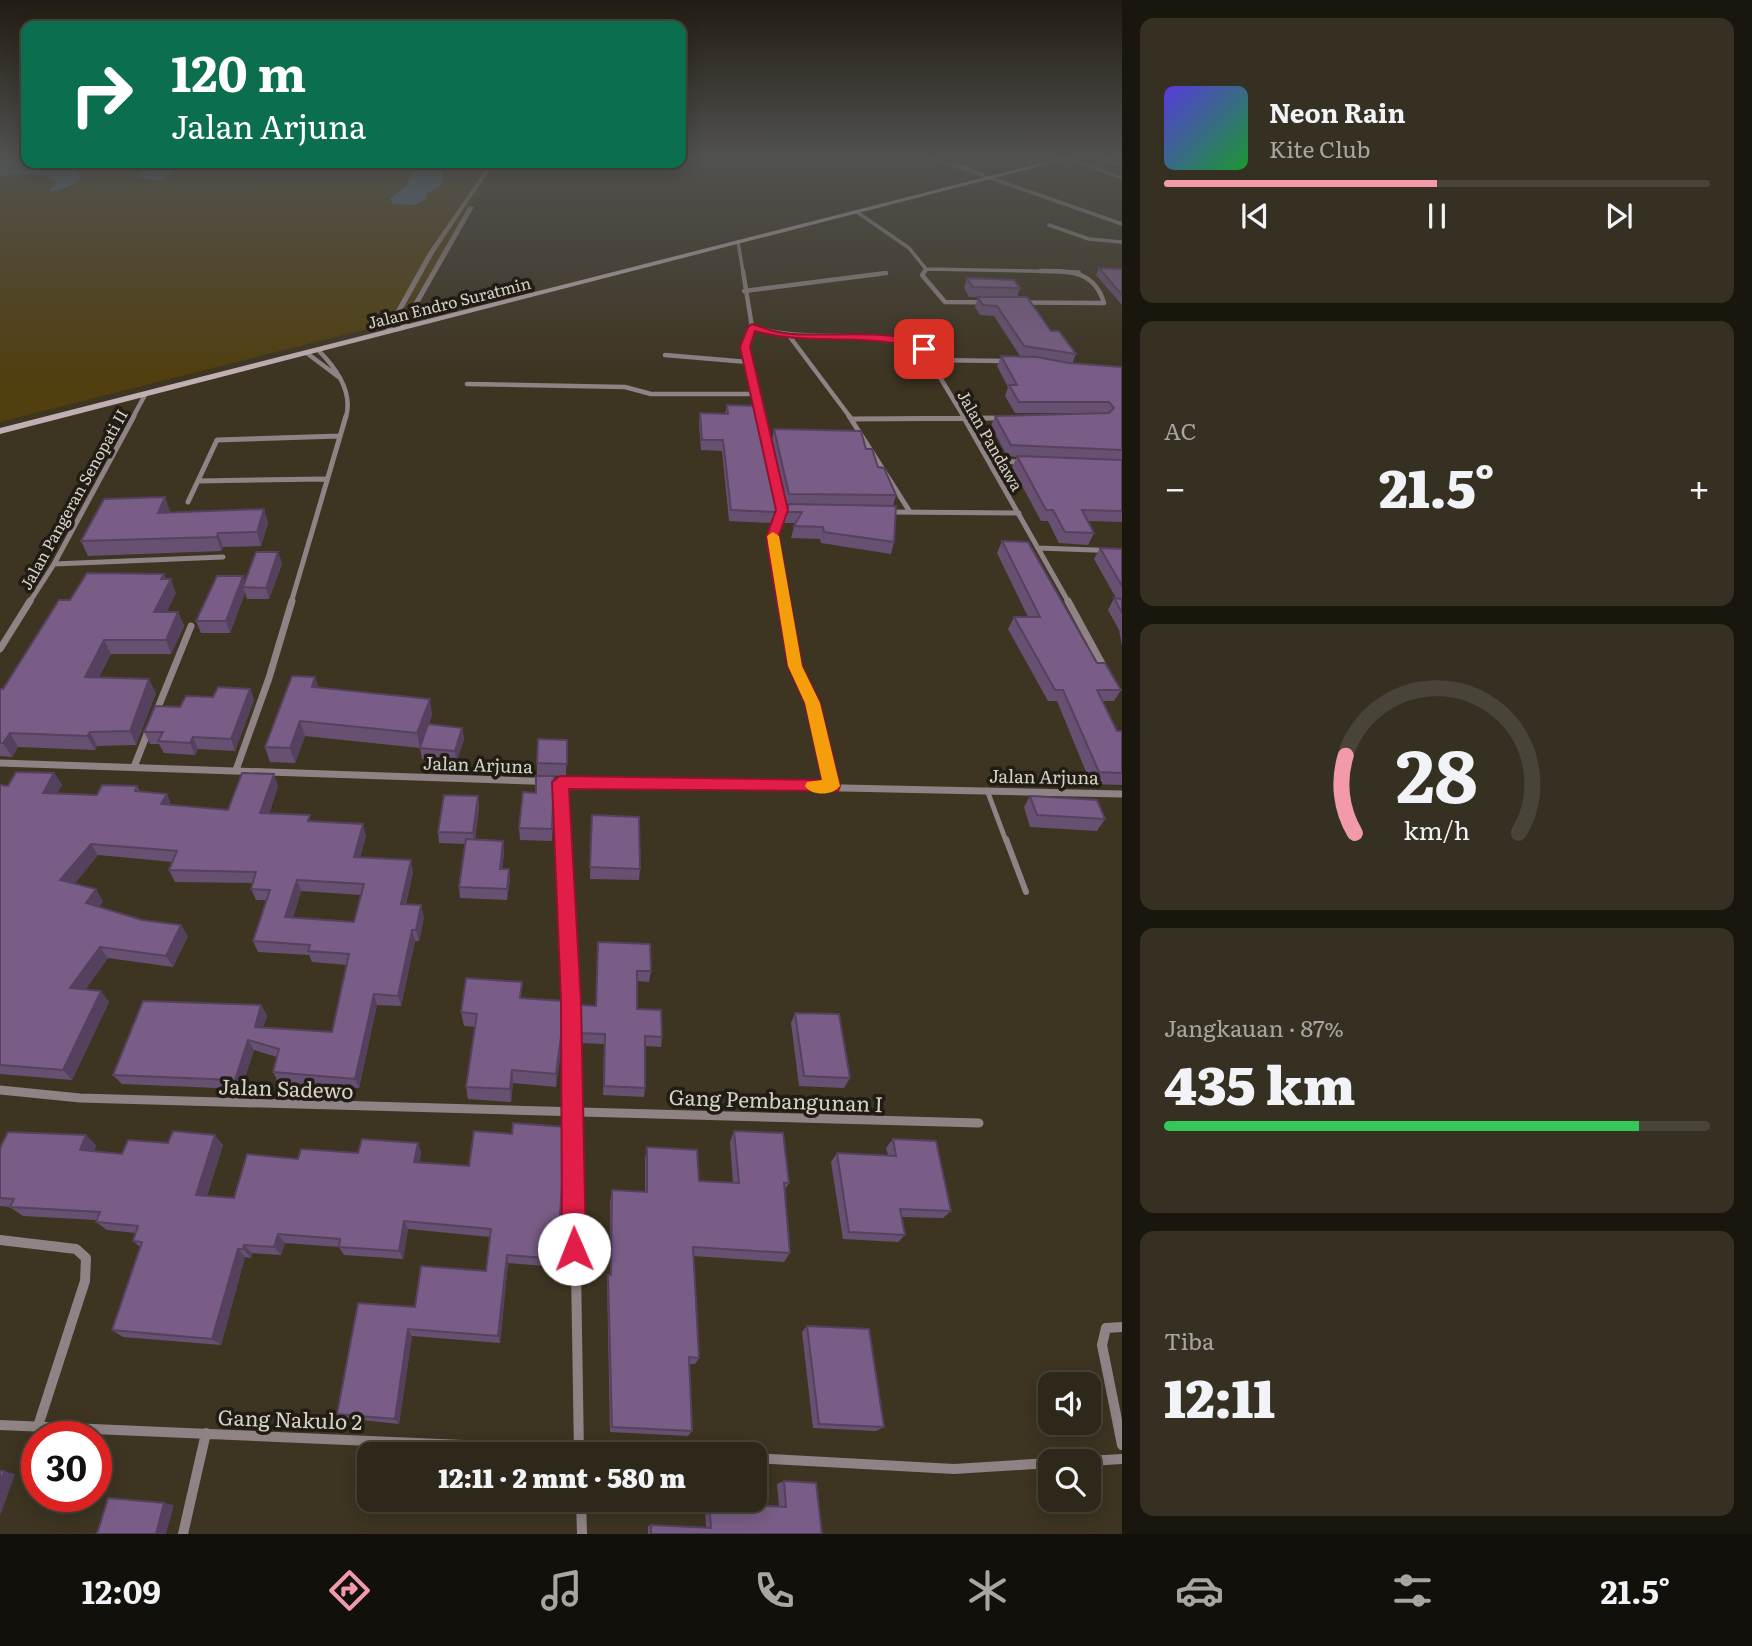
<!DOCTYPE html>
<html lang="id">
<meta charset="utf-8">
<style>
:root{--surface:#2e281a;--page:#363023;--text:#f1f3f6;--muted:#a7a6a2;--line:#494439;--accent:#f39aaa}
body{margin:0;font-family:Literata,serif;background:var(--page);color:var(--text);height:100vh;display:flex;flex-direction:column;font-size:26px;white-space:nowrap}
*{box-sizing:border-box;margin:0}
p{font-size:23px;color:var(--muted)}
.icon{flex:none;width:38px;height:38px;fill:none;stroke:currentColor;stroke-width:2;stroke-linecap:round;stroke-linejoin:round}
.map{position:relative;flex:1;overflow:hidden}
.details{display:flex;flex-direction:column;gap:18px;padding:18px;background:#19160e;width:630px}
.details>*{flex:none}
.guide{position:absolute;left:21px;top:21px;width:665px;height:147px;border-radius:14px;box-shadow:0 4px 18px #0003,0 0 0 2px var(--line);background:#0b6e4f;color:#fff;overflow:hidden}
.tools{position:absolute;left:1038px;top:1372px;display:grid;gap:14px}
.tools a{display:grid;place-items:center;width:63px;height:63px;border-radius:14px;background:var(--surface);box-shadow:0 4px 18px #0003,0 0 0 2px var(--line);font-size:35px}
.speed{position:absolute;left:21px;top:1421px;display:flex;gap:14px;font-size:35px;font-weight:700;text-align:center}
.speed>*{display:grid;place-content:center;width:91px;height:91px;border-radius:50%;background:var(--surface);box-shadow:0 4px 18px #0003,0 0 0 2px var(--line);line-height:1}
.speed .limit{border:10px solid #d22;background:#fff;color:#111}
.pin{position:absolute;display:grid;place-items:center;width:60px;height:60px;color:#fff;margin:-30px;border-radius:14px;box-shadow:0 4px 10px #0006}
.me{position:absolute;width:77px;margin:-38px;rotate:359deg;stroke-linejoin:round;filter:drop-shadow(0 0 5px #0008)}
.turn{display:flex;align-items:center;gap:24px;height:147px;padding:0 35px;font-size:32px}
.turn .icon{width:91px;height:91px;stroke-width:2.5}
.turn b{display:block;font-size:49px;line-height:60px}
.big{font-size:52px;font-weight:800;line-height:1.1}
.details .tile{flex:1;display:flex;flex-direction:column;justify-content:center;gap:10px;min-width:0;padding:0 24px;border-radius:14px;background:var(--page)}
.details .dial{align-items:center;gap:0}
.dial svg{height:182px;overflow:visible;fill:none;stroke:var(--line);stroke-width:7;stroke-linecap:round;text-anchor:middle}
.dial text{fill:var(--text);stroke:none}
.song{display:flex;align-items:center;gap:21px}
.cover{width:84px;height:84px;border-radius:10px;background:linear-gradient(135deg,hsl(250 70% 55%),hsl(130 70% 35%))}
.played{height:7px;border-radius:4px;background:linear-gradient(90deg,var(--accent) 50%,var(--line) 50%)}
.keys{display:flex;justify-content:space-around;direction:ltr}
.heat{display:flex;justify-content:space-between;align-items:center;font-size:38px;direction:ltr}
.charge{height:10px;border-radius:5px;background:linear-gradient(90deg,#34c759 87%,var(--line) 0)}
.trip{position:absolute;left:357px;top:1442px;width:410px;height:70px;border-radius:14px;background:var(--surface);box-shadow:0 4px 18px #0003,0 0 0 2px var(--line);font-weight:800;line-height:70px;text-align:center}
.menu{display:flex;height:112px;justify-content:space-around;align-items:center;background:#12100a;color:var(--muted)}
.menu .icon{width:49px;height:49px}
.menu .active{color:var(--accent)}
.menu b{font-size:32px;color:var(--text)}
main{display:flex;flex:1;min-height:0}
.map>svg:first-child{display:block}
</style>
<main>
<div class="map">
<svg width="1122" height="1534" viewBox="0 0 1122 1534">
<rect width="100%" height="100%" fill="#3d3522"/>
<!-- green -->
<path fill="#513f10" d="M0,158h26v5h471l-95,157 -402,102z"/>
<!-- water -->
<path fill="#4e789a" d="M0,158h26v5h43l12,15 -13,9 -16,5 -3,-2 9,-8c-15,-10 -42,-8 -58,-6z
M156,163h61l-38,6 -21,12 -23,-5 18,-8z
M414,163h29l-7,2 7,5 -1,15 -16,9v5l-11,6 -22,-1 -3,-5 18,-15z"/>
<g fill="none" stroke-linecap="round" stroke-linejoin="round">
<!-- service-far2 -->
<path stroke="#8f8386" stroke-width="2.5" d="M930,158l60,20
M1068,158l54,20
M1102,158l20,7
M956,164l27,10"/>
<!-- service-far1 -->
<path stroke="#8f8386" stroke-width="5" d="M987,790l19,51"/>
<!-- service -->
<path stroke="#8f8386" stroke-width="6" d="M1006,839l20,53"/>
<!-- minor-far5 -->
<path stroke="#8f8386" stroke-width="3.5" d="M857,212l52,36 17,21
M1049,225l40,14 33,3
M738,242l5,30
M924,272l2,-3 153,3"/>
<!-- minor-far4 -->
<path stroke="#8f8386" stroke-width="4.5" d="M743,271l9,56c56,17 114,1 169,19l43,71
M925,271l-3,4 23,27 159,1c-10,-33 -35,-32 -64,-32
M744,291l142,-18
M752,327l-7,20 16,70
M790,337l60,80
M319,351c17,17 34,41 27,66
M308,354l32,24
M665,355l83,7
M930,360l76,1
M467,384l158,3 26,7h105
M133,417l12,-22"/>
<!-- minor-far3 -->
<path stroke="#8f8386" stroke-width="5" d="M761,416l22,94 -10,25 11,68
M849,416l61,96
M963,416l106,187
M851,419l150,-1
M990,461l31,1
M198,481l127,-2
M188,502l29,-62 122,-4
M888,512l131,1
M1038,548l84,3
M54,564l169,-7
M29,603l25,-39 80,-148
M291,603l55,-187"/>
<!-- minor-far2 -->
<path stroke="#8f8386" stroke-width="7" d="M784,601l11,65 17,37 20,83
M1068,601l38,70
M0,649l30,-48
M155,715l36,-89
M0,763l560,19 562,12
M134,767l15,-38
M236,770l33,-92 23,-77
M560,782l3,59"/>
<!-- minor-far1 -->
<path stroke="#8f8386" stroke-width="9" d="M563,839l8,162 3,144
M0,1090l80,8 899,25"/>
<!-- minor -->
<path stroke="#8f8386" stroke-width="10" d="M574,1144l5,310
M0,1240l76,9 10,9 -1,23 -47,145
M1122,1327l-16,1 -4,17 20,100
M0,1425l675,29
M754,1458l200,11 96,-6
M1088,1461l34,-2
M581,1500l1,34
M183,1534l23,-101"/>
<!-- tertiary -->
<path fill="#8f8386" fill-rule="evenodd" d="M490,163h4l-60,90 -44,79 -5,1 -1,-1 44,-79z
M990,176l132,46v4l-134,-47z
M469,206l5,1 -69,121 -5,1 -1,-1z"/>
<!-- secondary -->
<path fill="#c1afb3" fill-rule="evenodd" d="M1061,158h10l-1071,276v-6z"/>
</g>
<!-- wall -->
<path fill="#685073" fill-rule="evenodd" d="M1099,268l23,1v36l-26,-30z
M967,278l53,10 -3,9 59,57 -4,10 50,3v155l-34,-1 6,12 -6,12 -29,-2 -11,-22h-7l-29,-54 5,-10 -10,-1 -16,-30 4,-10 106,-3h-86l-10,-17 3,-9 -11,-21 4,-10h19l-26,-40 -14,-1 -5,-8 3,-10h-9l-5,-9z
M727,405l51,105 -6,13 -43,-2 -7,-70 -21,-1 -2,-26 1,-11 25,1z
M774,429l92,20 30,46 -3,11 1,36 -3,12 -70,-11 -1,-4 -29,-1 4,-15h-12l6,-18h-2l-15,-65z
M264,509l4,14 -7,23 -38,1 -2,4 -133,5 -7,-15 89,-30v2z
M1002,541l95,122 24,27 -7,11h-12l15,30h5v54l-31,-1 -34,-83h-9l-40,-72 6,-12h14l-31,-64z
M1100,548l22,1v97l-3,-16 -11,-20 6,-12h2l-22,-39z
M278,552l4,12 -13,35h-22l-2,-6 -15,40h-29l-5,-12 49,-39z
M164,574l2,5 10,14 -10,19h12l6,14 -13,28h-60l-12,23 57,16 -20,52 -39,1 -2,4 -77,-3 -6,10 -12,-1v-67h3l67,-89z
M315,677l3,10 114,27 -3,10 33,4 2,11 -8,24 -34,-4 -2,-11 -115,-12 -10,27 -25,-1 -5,-15z
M250,689l4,11 -19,51 -37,-2 -3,6 -31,-2 -5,-9h-9l-6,-12 36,-25 33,-10z
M567,740l-1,36 -29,-1v-12z
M54,773l8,12 -5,8 40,2 40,-9 3,6 32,13 56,5 50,-24 -9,28 43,7 54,15 -6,21 53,15 -7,32 18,13 -5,24h-4l-14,65 -24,-1 -18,83 -81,-6 -5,-10 4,-15 -23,-7 -13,39 -119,-5 -9,-9 148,-70 6,11 -4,11 69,5 15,-67 -35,-3 -3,-7 -51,-3 -5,-11 13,-41h-10l-5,-11 2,-6 -78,-1 -6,-12 4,-8 -75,-7 -24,29 29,17 -4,6 89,29 -15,31 -65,-9 -23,32 24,12 -37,78 -72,-6v-289l8,1zM301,891l60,4 -7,27 -61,-4z
M554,788l-2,53 -32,-1 -1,-12 17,-35z
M478,796l1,12 -4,32 28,1 1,11 -2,17 8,11 -3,20 -47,-2 -1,-11 6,-43 -26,-1 -1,-11z
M1030,796l75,23 -8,12 -67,-4 -6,-20z
M592,815l48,54 -1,11 -49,-1z
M598,942l53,29 -2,11 -12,-1v28l25,28 -1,10 -16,-1v42l-1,9 -41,-2 1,-51 -25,-1v-38l17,1z
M522,998l42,3 1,42h-3l-6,44 -43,-4 -2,19 -43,-3 -2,-12 9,-60 -11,-1 -3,-14z
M795,1013l55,65 -6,10 -45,-2 -8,-63z
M566,1127l-9,140 -49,-4 -8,80 -88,-7 -13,88 -56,-6 -6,-4 78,-107 71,-36 4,-34 -82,-8 -5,30 -59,-4 -5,-8 -54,-4 -4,12 -29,-2 -1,5 -6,-1 -24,88 -98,-8 -11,-7 28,-83 -7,-6 3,-8 -29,-3 -11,-8v-2l-73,-4 -13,-9 -10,-1v-58l96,-3 -2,6 28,3 46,-11 55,2 -16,51 27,2 64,-39 60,-6 60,-10 3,10 -2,9 50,4 43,-32z
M734,1131l55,52 -5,8 6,62 -6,9 -91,-6 6,102 -4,6h-6l3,67 -4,5 -78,-4 -3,-149 1,-8h2v-74l2,-11 33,2v-34l2,-11 52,34 34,2 -3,-41z
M893,1139l58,72 -8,7 -41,-1 3,18 -7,7 -55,-3 -12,-77 6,-9 51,2 -2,-7z
M807,1326l77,101 -8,4 -63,-3 -11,-96z
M784,1481l38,53h-174v-8l3,-1 55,2 -1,-22 4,-2 70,3 -2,-22z"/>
<!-- shaded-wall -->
<path fill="#55415e" d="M165,497l5,14 -6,16 -6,-14z
M780,499l-2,11 -6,13 3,-11z
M264,509l4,14 -7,23 -4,-14z
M218,533l5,14 -2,4 -4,-14z
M278,552l4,12 -13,35 -3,-11z
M164,574l4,11 3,-6 5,14 -16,33 -6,-14 7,-33z
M243,576l4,11h-4l2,6 -15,40 -4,-12z
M178,612l6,14 -13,28 -5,-14z
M104,640l7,14 -19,37 -7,-14z
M315,677l5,16 -8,-6z
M149,679l7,14 -20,52 -6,-14z
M250,689l4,11 -19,51 -4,-12z
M430,699l2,15 -12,35 -3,-16z
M300,721l5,15 -10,27 -5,-15z
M462,728l2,11 -8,24 -1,-12z
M90,732l7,14 -2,4 -8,-14z
M10,733l8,14 -6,10 -9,-14z
M193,737l5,12 -3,6 -5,-12z
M54,773l8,12 -11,20 -8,-12z
M274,774l4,12 -13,39 -5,-12z
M167,794l5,12 -11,-2z
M478,796l1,12 -5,36 -1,-11z
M363,824l3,12 -9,32 -3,-11z
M503,841l1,11 -3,28 -1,-11z
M91,844l7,11 -30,37 -8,-12z
M411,860l2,12 -10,43 -2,-11z
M509,869l1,11 -3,20v-11z
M297,880l4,11 -11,37 -5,-11z
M96,889l7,12 -10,13 -7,-11z
M421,905l3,12 -5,24 -3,-11z
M181,925l7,11 -15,31 -7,-11z
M412,930l3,11 -14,65 -3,-10z
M100,947l8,11 -30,41 -8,-11z
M101,991l8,11 -37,78 -9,-10z
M374,994l3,11 -18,83 -4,-9z
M261,1005l6,11 -7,21 -5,-10z
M562,1029v14l-6,44v-13z
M248,1040l6,10 -13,39 -6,-9z
M512,1070l1,13 -2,19 -1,-13z
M86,1135l10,10 -5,15 -11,-10z
M215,1135l8,10 -19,59 -8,-9z
M418,1143l3,10 -3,18 -4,-9z
M404,1221l4,8 -5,30 -4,-8z
M278,1234l7,9 -4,12 -7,-8z
M244,1245l8,8 -1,5 -8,-9z
M238,1249l7,8 -24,88 -9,-6z
M507,1255l1,8 -8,80 -2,-7z
M408,1329l4,7 -13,88 -4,-5z
M4,1471l11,3 -15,42v-35z
M164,1503l10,2 -8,29h-10z"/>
<!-- building -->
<path fill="#795d86" stroke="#55415e" stroke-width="2" fill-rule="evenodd" d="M1099,268l23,1v26z
M967,278l47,2 6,8 -47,-1z
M978,297h49l24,34h8l17,23 -52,-8 -27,-40 -14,-1z
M1001,356l36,1 32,6 53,4v83l-111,-5 -16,-29 114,-3 5,-5 -5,-6h-90l-10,-17h8z
M727,405l31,1 22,93 -5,13 -44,-2 -8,-70h-21l-2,-27 28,1z
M774,429l87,2 5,18h6l6,18 6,1 12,27 -107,-1z
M1017,456l105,4v51l-40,-1 12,23 -29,-1 -12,-22h-7z
M165,497l-7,16 106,-4 -7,23 -39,1 -1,4 -136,4 23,-42z
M789,504l107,2 -2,36 -70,-10 -1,-5 -29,-1 8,-14h-16z
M1002,541l26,1 69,121h8l16,27h-24l20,41h5v42l-23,-1 -36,-82h-8l-41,-73h26z
M1100,548l22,1v37z
M256,552h22l-12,36 -23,-1z
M87,573l77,1 -3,5h10l-17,33h24l-12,28h-62l-19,37 64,2 -19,52 -40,1 -3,4 -77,-3 -7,10h-3v-54h3l56,-89h11z
M217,576h26l-17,45h-30z
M1114,598l8,1v14z
M292,676l23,1 -3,10 118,12 -13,34 -117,-12 -10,27 -25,-1z
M218,687l32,2 -19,50 -38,-2 -3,6 -32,-2 5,-9h-19l11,-26 25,1 6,-11 27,1z
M428,724l34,4 -7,23 -35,-3z
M538,739l29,1v24l-30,-1z
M16,772l38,1 -11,20 54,2 5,-10 35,1 -2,5 32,3 -6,10 67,6 14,-37 32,1 -14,39 50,2 -2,6 55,3 -9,33 57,3 -10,44 20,1 -5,25h-4l-14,66 -24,-2 -19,85 -82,-7 6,-23 -31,-9 -13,40 -122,-5 30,-74 118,4 -6,22 77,5 17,-78 -41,-3 2,-6 -57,-4 17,-51 -19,-1 5,-17 -87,-2 8,-19 -86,-7 -31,36 36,9 -10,14 56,17 39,5 -15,31 -66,-9 -30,41 31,3 -38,79 -63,-5v-280l8,1zM297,880l67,4 -10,38 -69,-5z
M536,776h18l-2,53 -33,-1 4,-36 13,1z
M444,795l34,1 -5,37 -35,-1z
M1030,796l67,4 8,19 -68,-4z
M592,815l47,2 1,52 -50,-2z
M466,839l37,2 -3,28h9l-2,20 -48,-2z
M598,942l52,2 1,27h-14v38l24,1 1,27 -17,-1v52l-41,-2 1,-52 -26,-1v-28l17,1z
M466,978l56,4 -2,16 44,3 1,28h-3l-6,45 -44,-4 -2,19 -44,-2 11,-73 -16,-2z
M795,1013l44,1 11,64 -46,-2z
M513,1123l53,4 -9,132 -50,-4 -9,81 -90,-7 -13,90 -58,-5 21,-111 57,4 6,-41 65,5 5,-42 -87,-8 -5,30 -60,-4 1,-8 -62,-5 -4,13 -30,-2 -1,4h-5l-26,90 -100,-9 30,-88 -9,-1 5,-15 -42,-4 4,-10 -90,-5 4,-8 -14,-1v-50l8,-16 78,3 -6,15 42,4 6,-14 40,3 5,-12 42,4 -19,60 38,3 13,-44 51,5 3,-10 57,4 4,-14 56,4 -4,19 55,4 5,-35 38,3z
M734,1131l49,2 6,50h-5l6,70 -97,-6 6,111 -10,-1 3,74 -80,-4 -4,-152h3l1,-85 35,2v-45l50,3 2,31 40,2z
M893,1139l43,2 15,70 -51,-2 5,26 -56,-3 -12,-79 59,3z
M807,1326l62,3 15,98 -65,-3z
M0,1471h4l-4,10z
M784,1481l32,2 6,51h-171v-9l60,3 -2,-25 77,4z
M108,1498l56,5 -8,31h-59z"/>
<!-- sky -->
<linearGradient id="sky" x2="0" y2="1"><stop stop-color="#221d13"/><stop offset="0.42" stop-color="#51514f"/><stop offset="1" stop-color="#51514f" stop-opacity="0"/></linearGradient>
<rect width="1122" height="373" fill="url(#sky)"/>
<!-- route -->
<path fill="#e11d48" stroke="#92132f" stroke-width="2" d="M752,324c10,3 21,8 32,9 35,6 120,-8 144,16l-4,3c-52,-22 -114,-5 -169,-21l-5,16 38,163 -9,25 1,9 22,122 18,37 20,83 -2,5 -269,-2 12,212 5,248 -4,8 -8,4 -8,-4 -4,-8 -1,-248 -9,-219 8,-6 262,4 -17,-77 -17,-37 -21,-122v-9l9,-25 -36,-163 8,-20z"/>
<!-- slow -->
<path fill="#f59e0b" d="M773,532l6,4 23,130 18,37 20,83c-7,10 -29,10 -35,0l2,-4 15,-2 -17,-77 -17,-37 -21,-130z"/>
<g text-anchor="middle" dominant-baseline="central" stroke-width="7" stroke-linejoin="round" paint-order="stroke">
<!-- far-street labels -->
<g font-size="16" fill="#d7d2c7" stroke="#211d15">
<text transform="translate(449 302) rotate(-14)">Jalan Endro Suratmin</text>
<text transform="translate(991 440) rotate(60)">Jalan Pandawa</text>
<text transform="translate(73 499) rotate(-61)">Jalan Pangeran Senopati II</text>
</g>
<!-- street labels -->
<g font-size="18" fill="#d7d2c7" stroke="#211d15">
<text transform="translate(478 764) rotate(2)">Jalan Arjuna</text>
<text transform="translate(1044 776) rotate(1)">Jalan Arjuna</text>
</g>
<!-- near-street labels -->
<g font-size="21" fill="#d7d2c7" stroke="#211d15">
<text transform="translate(286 1087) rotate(2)">Jalan Sadewo</text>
<text transform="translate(776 1099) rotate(2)">Gang Pembangunan I</text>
<text transform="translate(290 1418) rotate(2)">Gang Nakulo 2</text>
</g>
</g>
</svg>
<div class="tools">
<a><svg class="icon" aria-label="sound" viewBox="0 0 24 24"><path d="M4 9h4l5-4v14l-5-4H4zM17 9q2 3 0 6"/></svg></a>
<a><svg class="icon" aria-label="search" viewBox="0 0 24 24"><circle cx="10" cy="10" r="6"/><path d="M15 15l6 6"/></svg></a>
</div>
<div class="speed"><div class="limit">30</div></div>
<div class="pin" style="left:924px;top:349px;background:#d93025"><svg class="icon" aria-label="arrive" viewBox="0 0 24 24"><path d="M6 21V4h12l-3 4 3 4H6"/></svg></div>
<svg class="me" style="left:574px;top:1249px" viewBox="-20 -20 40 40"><circle r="19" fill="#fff"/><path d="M0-13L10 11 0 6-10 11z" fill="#e11d48"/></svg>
<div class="trip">12:11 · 2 mnt · 580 m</div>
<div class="guide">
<div class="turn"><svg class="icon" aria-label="right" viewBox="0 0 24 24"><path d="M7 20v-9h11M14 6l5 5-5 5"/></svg><div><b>120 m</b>Jalan Arjuna</div></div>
</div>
</div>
<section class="details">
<div class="tile">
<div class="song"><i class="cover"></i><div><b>Neon Rain</b><p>Kite Club</p></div></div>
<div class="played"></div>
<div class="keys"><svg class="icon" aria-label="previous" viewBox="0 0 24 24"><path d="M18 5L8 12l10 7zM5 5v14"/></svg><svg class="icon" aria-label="pause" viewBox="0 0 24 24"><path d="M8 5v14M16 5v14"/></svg><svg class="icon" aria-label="next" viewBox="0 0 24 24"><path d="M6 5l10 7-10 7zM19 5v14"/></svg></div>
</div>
<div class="tile"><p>AC</p>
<div class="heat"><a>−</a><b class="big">21.5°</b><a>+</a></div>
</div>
<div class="tile dial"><svg viewBox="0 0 100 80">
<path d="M14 69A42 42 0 1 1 86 69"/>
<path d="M14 69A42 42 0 0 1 10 35" stroke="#f39aaa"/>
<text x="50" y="56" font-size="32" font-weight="700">28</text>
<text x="50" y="72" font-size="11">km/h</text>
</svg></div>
<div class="tile"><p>Jangkauan · 87%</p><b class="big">435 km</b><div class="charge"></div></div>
<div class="tile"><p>Tiba</p><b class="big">12:11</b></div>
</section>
</main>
<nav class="menu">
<b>12:09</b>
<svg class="icon active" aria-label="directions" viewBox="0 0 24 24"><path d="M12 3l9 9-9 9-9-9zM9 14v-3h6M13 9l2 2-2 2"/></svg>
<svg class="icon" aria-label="music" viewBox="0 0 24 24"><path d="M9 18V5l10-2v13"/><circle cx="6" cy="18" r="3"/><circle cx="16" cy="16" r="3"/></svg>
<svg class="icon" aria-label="phone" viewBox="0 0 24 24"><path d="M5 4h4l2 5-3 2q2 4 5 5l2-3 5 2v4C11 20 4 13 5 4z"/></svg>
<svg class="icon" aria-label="climate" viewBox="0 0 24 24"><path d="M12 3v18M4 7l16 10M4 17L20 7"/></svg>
<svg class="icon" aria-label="car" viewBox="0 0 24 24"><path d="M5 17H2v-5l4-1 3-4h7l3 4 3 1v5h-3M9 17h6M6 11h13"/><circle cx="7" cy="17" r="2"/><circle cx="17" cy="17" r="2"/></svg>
<svg class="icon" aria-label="filters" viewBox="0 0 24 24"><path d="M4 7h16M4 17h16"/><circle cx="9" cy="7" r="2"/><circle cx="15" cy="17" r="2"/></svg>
<b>21.5°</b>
</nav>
